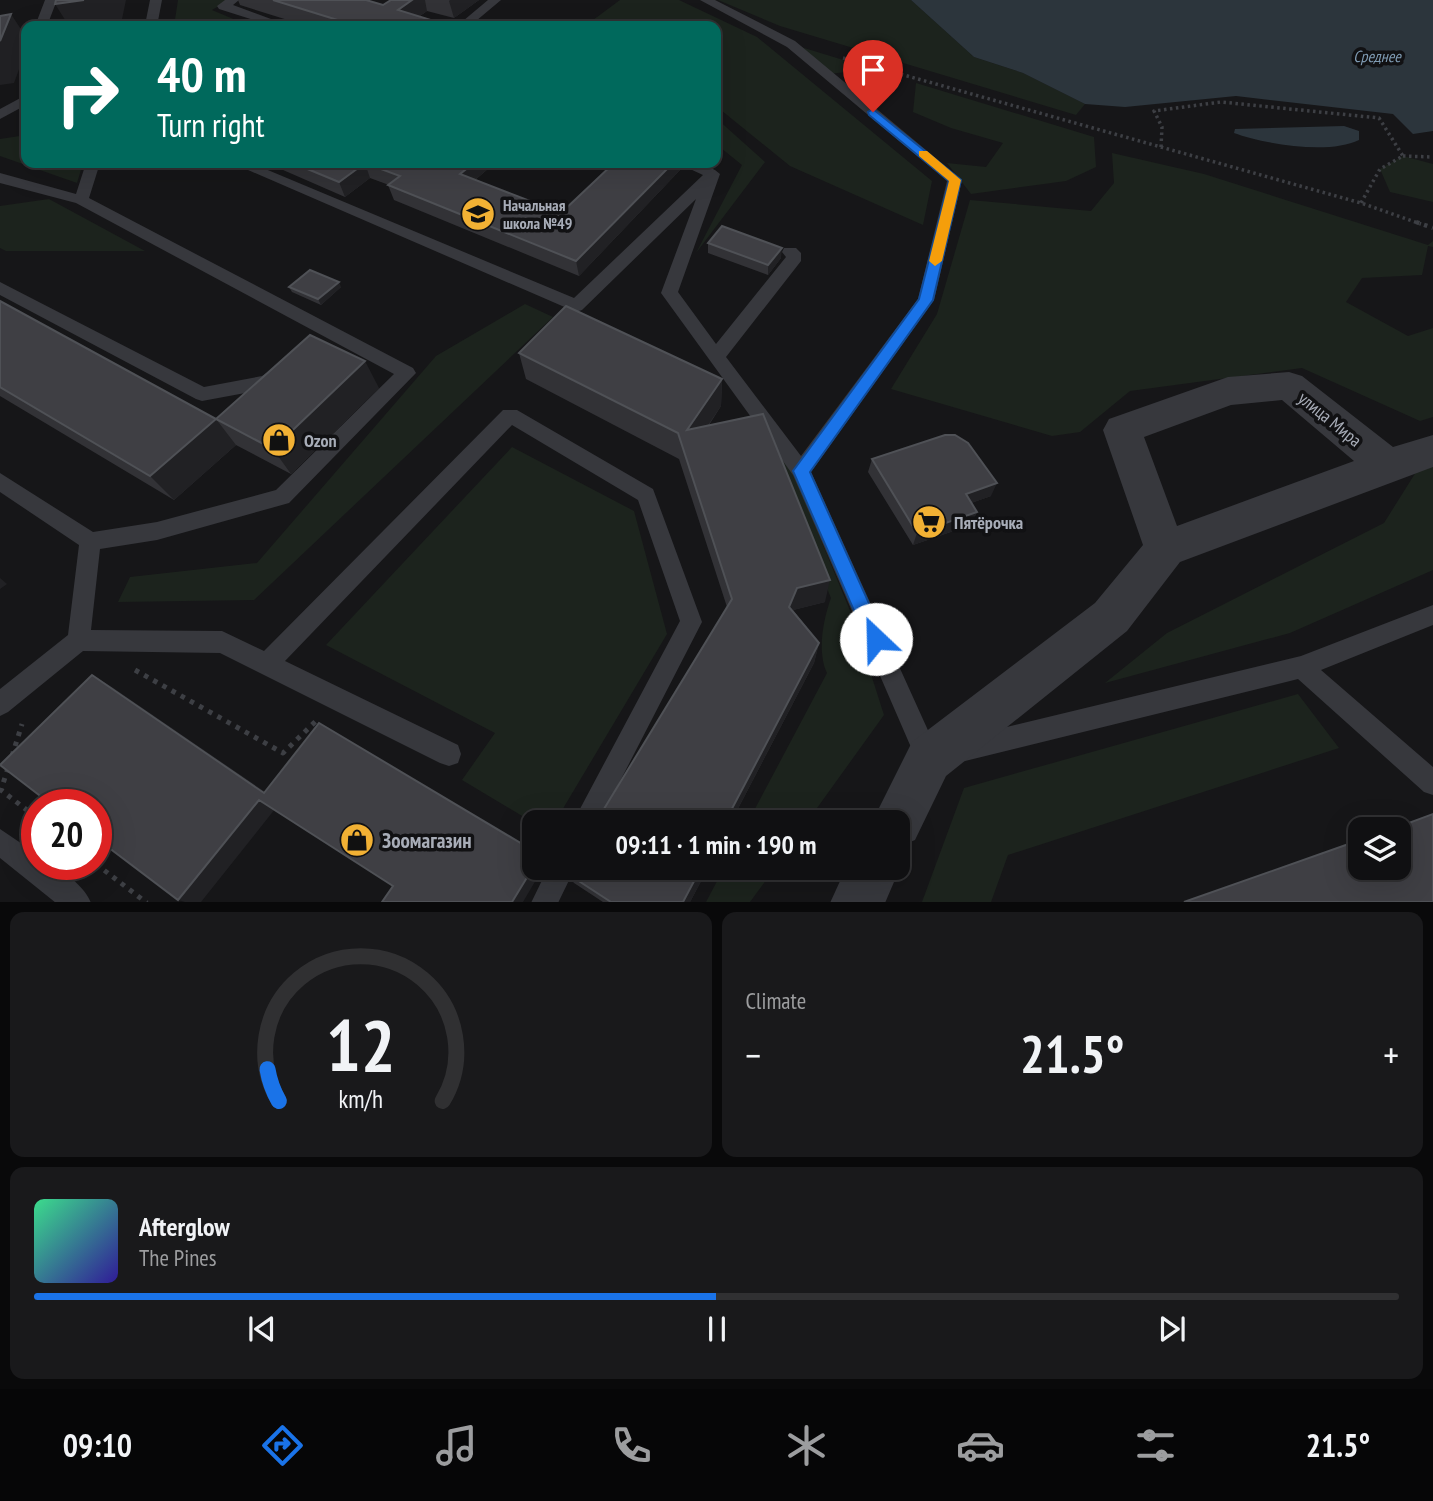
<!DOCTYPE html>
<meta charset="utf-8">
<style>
:root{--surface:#101012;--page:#19191b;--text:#f1f3f6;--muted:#9c9d9f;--line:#303032;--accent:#1a73e8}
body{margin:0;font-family:"PT Sans Narrow",sans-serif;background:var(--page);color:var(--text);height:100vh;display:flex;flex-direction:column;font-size:26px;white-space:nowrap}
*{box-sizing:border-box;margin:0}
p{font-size:23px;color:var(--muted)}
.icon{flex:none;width:38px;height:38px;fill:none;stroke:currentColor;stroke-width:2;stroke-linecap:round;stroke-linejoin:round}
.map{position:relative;height:902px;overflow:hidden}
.sheet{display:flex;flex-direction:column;gap:10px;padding:10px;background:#09090a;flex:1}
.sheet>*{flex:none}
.hud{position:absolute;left:21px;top:21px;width:700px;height:147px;border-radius:14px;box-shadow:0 7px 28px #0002,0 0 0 2px var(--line);background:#00695c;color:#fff;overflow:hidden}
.tools{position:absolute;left:1348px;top:817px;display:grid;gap:14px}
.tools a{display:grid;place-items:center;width:63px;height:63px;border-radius:14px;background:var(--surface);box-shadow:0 7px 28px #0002,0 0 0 2px var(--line);font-size:35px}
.speed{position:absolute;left:21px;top:789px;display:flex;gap:14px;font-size:35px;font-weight:700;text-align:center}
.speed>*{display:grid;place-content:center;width:91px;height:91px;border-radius:50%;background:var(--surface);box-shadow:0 7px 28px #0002,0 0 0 2px var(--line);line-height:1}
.speed .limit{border:10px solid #d22;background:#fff;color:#111}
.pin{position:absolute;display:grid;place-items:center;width:60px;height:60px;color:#fff;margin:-72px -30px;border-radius:50% 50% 50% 0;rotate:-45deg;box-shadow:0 0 7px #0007}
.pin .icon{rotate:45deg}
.me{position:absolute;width:77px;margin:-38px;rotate:336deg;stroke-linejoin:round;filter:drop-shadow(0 0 5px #0008)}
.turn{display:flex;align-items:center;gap:24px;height:147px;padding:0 21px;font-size:32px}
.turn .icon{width:91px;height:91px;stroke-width:2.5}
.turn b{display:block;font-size:49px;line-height:60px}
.big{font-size:52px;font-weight:800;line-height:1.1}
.sheet .card{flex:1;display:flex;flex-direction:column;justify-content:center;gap:10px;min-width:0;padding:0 24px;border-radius:14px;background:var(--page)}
.sheet .dial{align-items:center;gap:0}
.dial svg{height:182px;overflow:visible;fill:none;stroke:var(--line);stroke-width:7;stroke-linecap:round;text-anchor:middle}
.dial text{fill:var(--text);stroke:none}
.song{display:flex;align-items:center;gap:21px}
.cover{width:84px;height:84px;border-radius:10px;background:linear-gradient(135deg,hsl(150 70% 55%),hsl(250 70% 35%))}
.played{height:7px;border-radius:4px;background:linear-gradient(90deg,var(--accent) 50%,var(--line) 50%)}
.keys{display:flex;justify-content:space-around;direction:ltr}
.heat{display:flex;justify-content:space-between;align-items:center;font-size:38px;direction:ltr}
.sheet .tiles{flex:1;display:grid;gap:10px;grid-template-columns:1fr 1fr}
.card:last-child{grid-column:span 2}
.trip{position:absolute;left:522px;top:810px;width:388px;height:70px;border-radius:14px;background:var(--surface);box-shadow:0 7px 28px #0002,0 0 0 2px var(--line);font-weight:800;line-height:70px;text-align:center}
.tabs{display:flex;height:112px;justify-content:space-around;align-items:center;background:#060607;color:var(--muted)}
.tabs .icon{width:49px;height:49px}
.tabs .selected{color:var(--accent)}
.tabs b{font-size:32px;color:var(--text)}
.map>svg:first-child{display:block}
</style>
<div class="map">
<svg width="1433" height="903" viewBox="0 0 1433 903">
<rect width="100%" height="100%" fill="#161618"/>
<!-- green -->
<path fill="#1c231d" d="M178,0h51l-17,10 38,16h-76z
M620,0h59l78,37 175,144 -9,44 -133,-59 -74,-60v-80h-131z
M718,0h193l63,57 49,16 62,31 -9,11 -296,-89z
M791,44l59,18 3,9 -23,3z
M916,83l178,54 2,30 -30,14 -95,13 -24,-31 39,4 17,-24 -52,-15 -38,-16z
M716,118l49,44 -69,91 46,-88 -26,-21z
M26,135v28h57l-6,20 -77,-27v-17z
M1112,153l92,21 224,71 5,-4v6l-5,-1 -6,29 -60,3 -16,24 62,34 25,-8v89l-13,4 -118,-53 -172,23 -50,41 -28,4 -161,-47 46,-75 33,-114 121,11 23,-28z
M1403,156l30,8v38l-43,-10 -10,-23z
M49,199l96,52h-139l-6,-3v-42z
M525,304l28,13 -299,283 -136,2 12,-25 127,-14 179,-207z
M766,439l27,33 60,146 31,97 -77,107h-59l79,-149c-10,-21 -4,-53 4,-75z
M512,447l122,64 33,123 -112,188 -21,1 -72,-43 33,-47 -169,-88z
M1433,461v109l-143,63 -185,50 62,-50 217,-110 37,-59z
M1298,694l41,54 -331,107 -17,47h-69l42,-114z
M724,868h51l-25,34h-44z"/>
<!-- water -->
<path fill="#2c353c" d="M911,0h522v131l-20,3 -20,-20 -157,-18 -111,11 -40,-3 -62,-31 -49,-16z
M1344,126l15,5v9c-30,15 -95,4 -125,-7l1,-4z"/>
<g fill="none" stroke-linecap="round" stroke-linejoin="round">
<!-- path-far2 -->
<path stroke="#3d3f44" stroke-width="3.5" stroke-dasharray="2.5 3.5" stroke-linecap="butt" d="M843,58l518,145 60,21
M1161,147l1,-20 -8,-16 67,-9 158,16 24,38 -23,13 -19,34
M1403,156l30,1"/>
<!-- path-far1 -->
<path stroke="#3d3f44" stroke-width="4.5" stroke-dasharray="3.5 5" stroke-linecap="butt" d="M1416,222l17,6"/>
<!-- path -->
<path stroke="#3d3f44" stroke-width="5" stroke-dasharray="4.5 6" stroke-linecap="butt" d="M135,670l148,83 35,-34
M12,756l10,-32
M8,768l-7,22 36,28
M96,864l51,39"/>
<!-- lane -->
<path fill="#37383d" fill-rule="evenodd" d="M45,0h12l-10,26h-12z
M150,0h12l-4,21 -5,5h-13l6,-6z
M225,0h14l-6,5 57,21h-17l-54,-17 -2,-3z
M488,0h13l-31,26h-13z
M700,0h15l80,41 167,139 -28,120 -123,172 130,287 -3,9 -9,3 -9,-3 -127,-293 -132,-182 35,-94 -114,111 -6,2 -344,-149h19l323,135 129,-123 -26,-12c16,0 31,0 43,11l-42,118 38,52 70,-87 -4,-5 2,-4h12l5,5v8l-75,96 75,99 117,-157 29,-118 -160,-134z
M26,28v8l-26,4v-8z
M26,95v10l-26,14v-10z
M86,163h14l-11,35 324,170 3,5 -127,130 -132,37 -57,9 -9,81 131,1 42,20 239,-241h14l136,79 49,133 -103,200h-26l107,-201 -42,-121 -126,-75 -227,236 173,84 3,9 -3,9 -9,3 -9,-3 -220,-110 -137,-2 -75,61 -8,4v-27l68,-54 11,-90 -79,-53v-19l93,59 64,-10 119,-32 118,-116 -318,-171 -76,-20v-10l76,21z
M0,282l204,105 58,-11 14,-9 9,7 -12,13 -6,2 -65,12 -6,-2 -196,-104z
M1433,605v20l-112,45 112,97v28l-9,-3 -126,-113 -337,83 -9,-3 -3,-9 3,-9 9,-3 340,-82z
M0,829l37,25v10c19,0 47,20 54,39h-35l-56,-45z
M548,868h27l-17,35h-27z"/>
<!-- street -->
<path fill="#37383d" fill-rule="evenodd" d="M1289,372l13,4 91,71 40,-12v32l-253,95 -53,69 -181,145 -31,64 -17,7v-25h-26l40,-80 183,-139 48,-58 -40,-115 6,-11 119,-42zM1282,400l72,61 -177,65 -33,-89 87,-32z
M898,862l2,6 -15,35h-55l16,-35h52z"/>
</g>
<!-- wall -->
<path fill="#323236" d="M238,0h128l17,5 8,-5h88l-25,18 -27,-7 -7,5 11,4 2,6h-126l-67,-21z
M267,163h228l-20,17 86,33 53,-50h68v5l-103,108 -185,-76 -6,-15h1l-19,-7 -25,19z
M708,243l73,15 -13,17 -60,-22z
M289,287h52l-20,18 -29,-13z
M0,301l216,118 163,-31 -88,86 -55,-29 -62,55 -174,-104z
M519,353l203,26 -1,27 -12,19 116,177 -32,8 26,33 -5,20 -83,159h-135l131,-215 -48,-148 -153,-80z
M872,459l119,37 -20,7 6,9 -6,13 -58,20 -45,-73z
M708,868l-18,34h-87l-29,-19 -9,-11z"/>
<!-- shaded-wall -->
<path fill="#212124" d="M84,0h42l-5,24 -13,2h-39l-14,-22z
M412,0h13l2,11 -22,15 -7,-16z
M450,0h29l-25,18 -5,-17z
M11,14l15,23v13l-12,33 -14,2v-44z
M431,20l2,6h-11z
M365,163l5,15 -25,19 -6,-15z
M474,163h21l-31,26 -4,-15z
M673,163h9v5l-103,108 -3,-15z
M782,248l-1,10 -13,17v-10z
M339,282l2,5 -20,18 -3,-6z
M365,361l14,27 -88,86 -18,-25z
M722,379l-1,27 -33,49 -1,-25z
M216,419l20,26 -62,55 -24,-24z
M997,483l-6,13 -31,11 6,-13z
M977,512l-6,13 -58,20 4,-12z
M0,578l7,6 -7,5z
M830,580l-5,22 -32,8 -7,18 3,-21 8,-19z
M819,643l-5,20 -83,159h-6z
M92,675l20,12 168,115 -16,-9z
M259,800l16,9 -74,93h-16l-7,-2z
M534,866v2h9l-20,34h-11z
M701,868h7l-18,34h-7z"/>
<!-- building -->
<path fill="#3f3f44" stroke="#4f5156" stroke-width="2" d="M56,0h28l-29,4z
M273,0h93l17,5 8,-5h21l-14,10 33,10 -9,6h-65z
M11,14l-11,27v-25z
M293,163h181l-14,11 101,39 53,-50h59l-97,98 -188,-76 12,-9 -35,-13 -26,19z
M722,226l60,22 -14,17 -60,-22z
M310,270l29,12 -21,17 -29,-12z
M0,301l216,118 -66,57 -150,-89z
M566,306l156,73 -35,51 76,-16 67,166 -33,8 -8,19 30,36 -94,179h-129l136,-223 -54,-166 -159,-80z
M310,335l55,26 -92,88 -57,-30z
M945,435h10l13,8 29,40 -31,11 11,18 -60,21 -45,-74z
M92,675l172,118 55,-70 215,128v15l-22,36h-130l11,-16 -134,-86 -81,100 -82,-62v-33h-44l-52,-40z
M1433,814v88h-249l176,-62v28h38v-38h-8z
M568,868h133l-18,34h-72l-46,-30z"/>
<!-- route -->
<path fill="#1a73e8" stroke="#114b97" stroke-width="2" d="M873,109l88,71 -28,120 -123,172 75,167 -3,6 -6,3 -7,-3 -76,-174 126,-172 30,-118 -80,-66 -1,-3z"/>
<!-- slow -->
<path fill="#f59e0b" d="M919,151h8l34,29 -19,81 -7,5 -6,-5 20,-80 -30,-25z"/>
<!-- icons -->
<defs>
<g id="school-disc" transform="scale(1.75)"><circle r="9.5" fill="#f2b134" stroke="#111113"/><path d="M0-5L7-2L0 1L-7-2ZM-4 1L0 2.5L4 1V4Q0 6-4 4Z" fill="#111"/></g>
<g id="shop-disc" transform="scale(1.75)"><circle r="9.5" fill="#f2b134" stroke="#111113"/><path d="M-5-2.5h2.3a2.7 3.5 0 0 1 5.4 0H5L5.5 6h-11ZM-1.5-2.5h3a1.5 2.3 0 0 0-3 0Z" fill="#111"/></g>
<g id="supermarket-disc" transform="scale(1.75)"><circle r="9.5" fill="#f2b134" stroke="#111113"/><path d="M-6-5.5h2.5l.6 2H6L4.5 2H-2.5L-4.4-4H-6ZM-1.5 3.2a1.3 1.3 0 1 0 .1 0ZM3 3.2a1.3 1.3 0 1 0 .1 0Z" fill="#111"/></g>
</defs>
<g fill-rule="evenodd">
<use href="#school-disc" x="478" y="214"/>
<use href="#shop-disc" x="279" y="440"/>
<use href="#supermarket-disc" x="929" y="522"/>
<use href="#shop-disc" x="357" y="840"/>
</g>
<g text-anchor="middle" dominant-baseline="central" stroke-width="7" stroke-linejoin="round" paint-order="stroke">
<!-- far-water labels -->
<g font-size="16" font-style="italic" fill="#7f9bb3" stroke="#111113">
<text x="1377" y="56">Среднее</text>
</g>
<!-- far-poi labels -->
<g font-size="16" font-weight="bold" fill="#a8adb8" stroke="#111113" text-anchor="start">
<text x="503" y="205">Начальная<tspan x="503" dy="18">школа №49</tspan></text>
</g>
<!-- street labels -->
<g font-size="18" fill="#a8adb8" stroke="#111113">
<text transform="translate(1330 419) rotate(39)">улица Мира</text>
</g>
<!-- poi labels -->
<g font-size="18" font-weight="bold" fill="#a8adb8" stroke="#111113" text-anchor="start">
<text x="304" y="440">Ozon</text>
<text x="954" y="522">Пятёрочка</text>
</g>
<!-- near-poi labels -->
<g font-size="21" font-weight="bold" fill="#a8adb8" stroke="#111113" text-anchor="start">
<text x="382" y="840">Зоомагазин</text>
</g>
</g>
</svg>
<div class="tools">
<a><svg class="icon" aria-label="layers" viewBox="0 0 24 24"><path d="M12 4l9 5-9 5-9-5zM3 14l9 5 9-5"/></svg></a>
</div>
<div class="speed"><div class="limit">20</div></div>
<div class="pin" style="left:873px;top:112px;background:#d93025"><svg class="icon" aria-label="arrive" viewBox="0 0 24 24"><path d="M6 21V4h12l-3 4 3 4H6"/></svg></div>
<svg class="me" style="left:876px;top:639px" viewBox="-20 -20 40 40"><circle r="19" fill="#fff"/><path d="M0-13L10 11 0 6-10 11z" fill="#1a73e8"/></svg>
<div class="trip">09:11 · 1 min · 190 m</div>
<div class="hud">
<div class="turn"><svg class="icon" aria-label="right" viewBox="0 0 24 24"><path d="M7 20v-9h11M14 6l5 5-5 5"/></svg><div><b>40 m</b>Turn right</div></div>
</div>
</div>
<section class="sheet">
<div class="tiles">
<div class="card dial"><svg viewBox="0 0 100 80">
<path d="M14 69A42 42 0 1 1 86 69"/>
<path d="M14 69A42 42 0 0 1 9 55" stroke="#1a73e8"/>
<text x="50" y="56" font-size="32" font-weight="700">12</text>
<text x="50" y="72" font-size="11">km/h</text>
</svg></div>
<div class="card"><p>Climate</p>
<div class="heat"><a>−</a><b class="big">21.5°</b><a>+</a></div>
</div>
<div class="card">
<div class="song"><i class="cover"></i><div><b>Afterglow</b><p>The Pines</p></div></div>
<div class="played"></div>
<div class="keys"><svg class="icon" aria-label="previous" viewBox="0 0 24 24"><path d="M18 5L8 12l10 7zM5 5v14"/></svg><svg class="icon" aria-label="pause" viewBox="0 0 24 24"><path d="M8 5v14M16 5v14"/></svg><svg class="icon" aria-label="next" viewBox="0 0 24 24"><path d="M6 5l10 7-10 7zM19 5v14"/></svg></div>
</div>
</div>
</section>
<nav class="tabs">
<b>09:10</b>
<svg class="icon selected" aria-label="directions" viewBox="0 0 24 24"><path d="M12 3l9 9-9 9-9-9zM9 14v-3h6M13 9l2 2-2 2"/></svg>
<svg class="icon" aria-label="music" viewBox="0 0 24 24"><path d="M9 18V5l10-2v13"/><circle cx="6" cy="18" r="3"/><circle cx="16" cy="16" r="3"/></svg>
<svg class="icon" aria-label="phone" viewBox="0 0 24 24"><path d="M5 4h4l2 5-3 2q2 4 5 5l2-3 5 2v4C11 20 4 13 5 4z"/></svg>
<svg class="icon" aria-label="climate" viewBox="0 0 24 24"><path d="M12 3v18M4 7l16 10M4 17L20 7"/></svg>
<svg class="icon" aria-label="car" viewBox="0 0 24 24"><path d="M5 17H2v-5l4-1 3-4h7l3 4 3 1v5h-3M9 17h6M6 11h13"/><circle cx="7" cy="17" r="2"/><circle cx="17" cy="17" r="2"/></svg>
<svg class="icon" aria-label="filters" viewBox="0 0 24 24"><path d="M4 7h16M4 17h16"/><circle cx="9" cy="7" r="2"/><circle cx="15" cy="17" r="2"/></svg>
<b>21.5°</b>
</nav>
